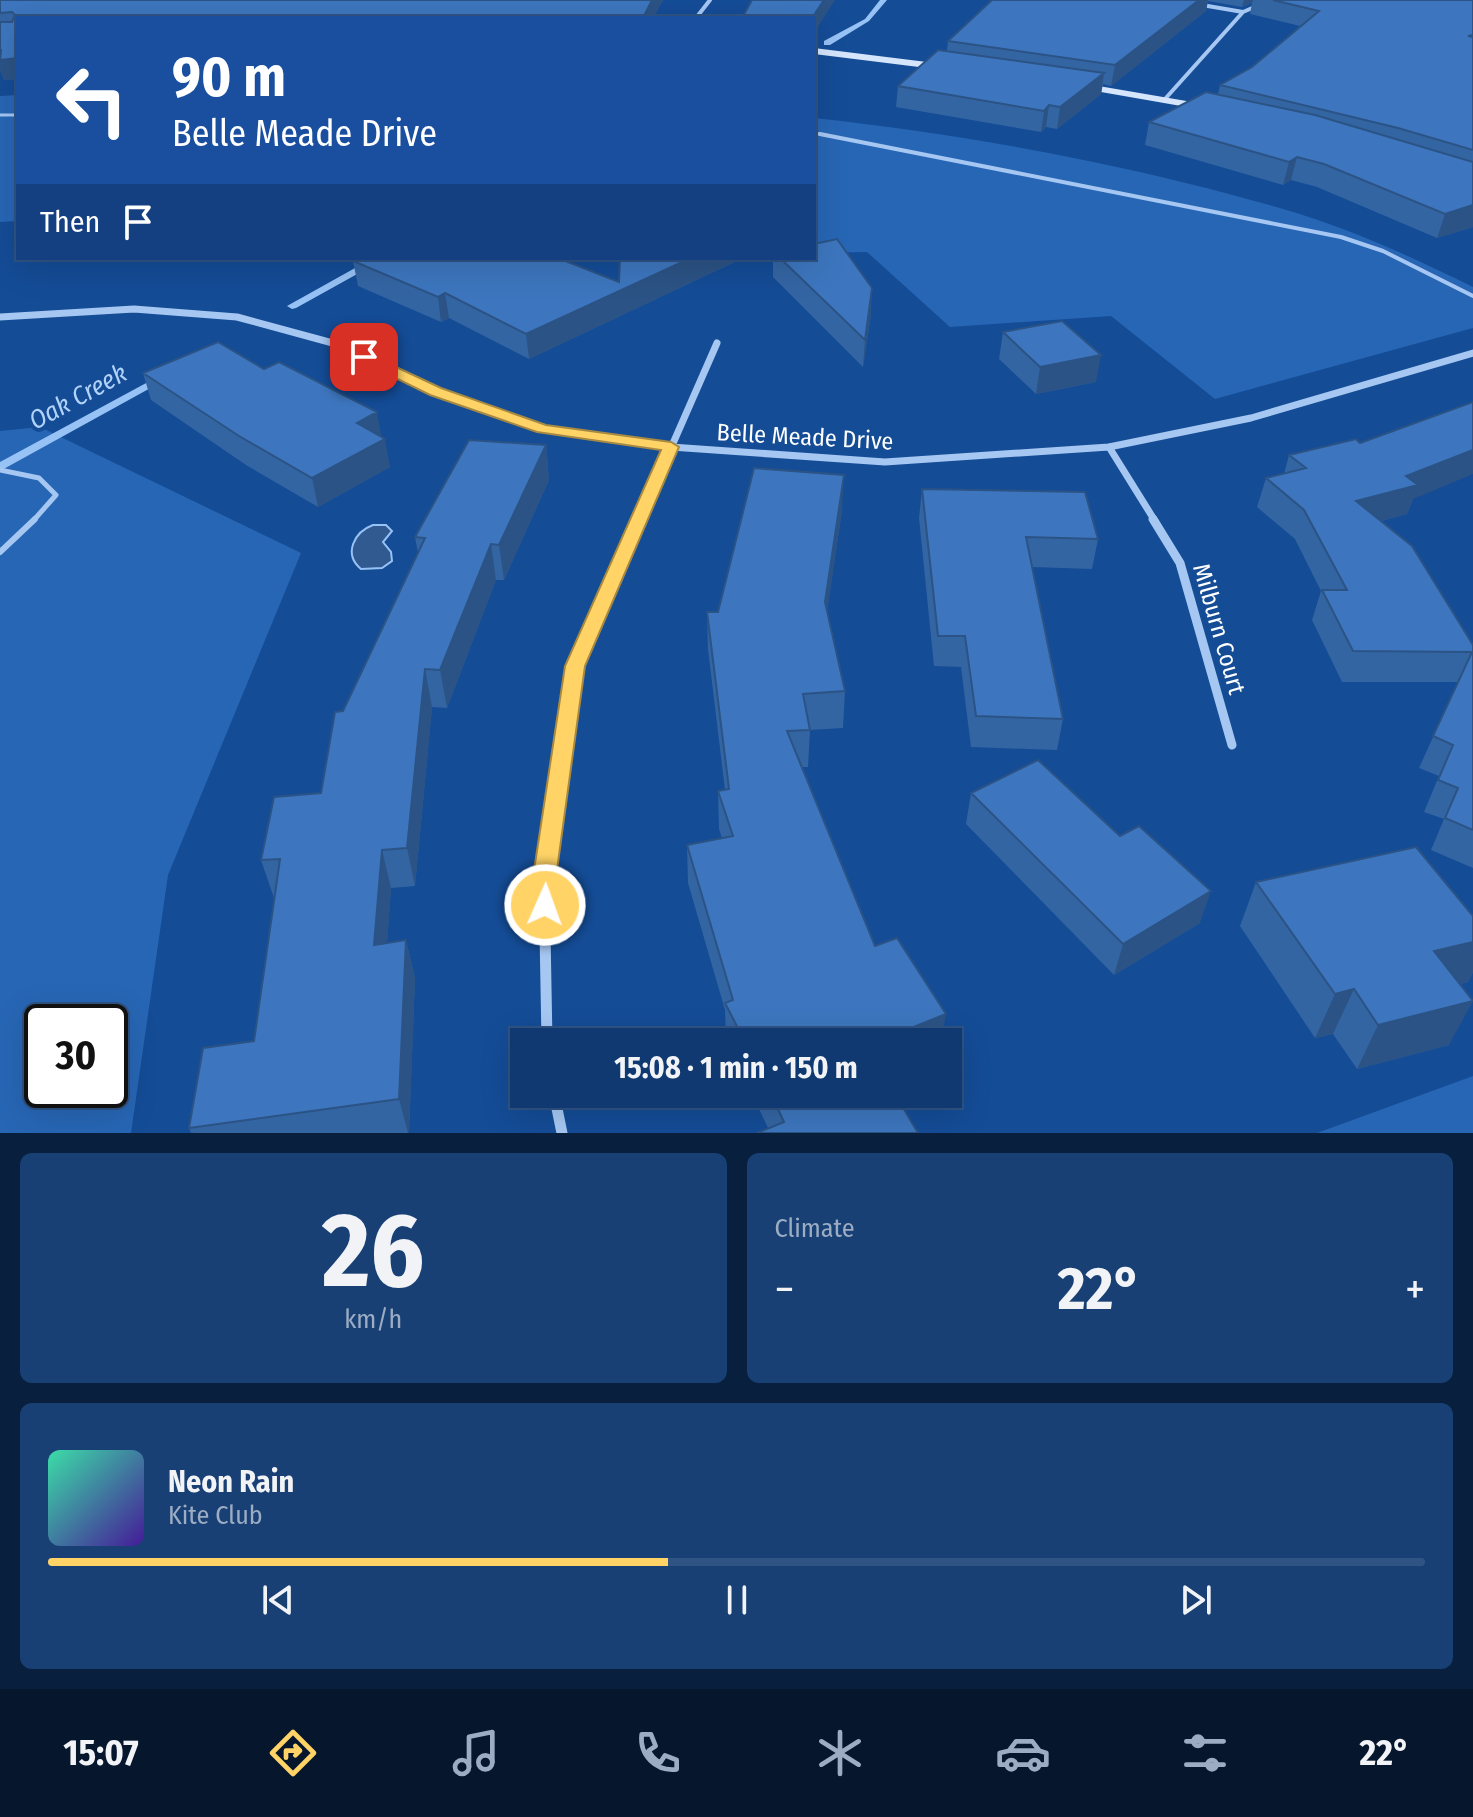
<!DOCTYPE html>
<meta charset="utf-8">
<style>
:root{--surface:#0f3970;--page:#184075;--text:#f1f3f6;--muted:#9bacc3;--line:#2f5383;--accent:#ffd366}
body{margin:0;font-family:"Fira Sans Condensed",sans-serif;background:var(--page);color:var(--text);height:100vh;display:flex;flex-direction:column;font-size:30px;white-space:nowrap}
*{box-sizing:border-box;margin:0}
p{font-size:26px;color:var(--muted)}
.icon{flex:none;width:44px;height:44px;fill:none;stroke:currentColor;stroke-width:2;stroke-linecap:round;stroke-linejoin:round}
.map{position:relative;height:1133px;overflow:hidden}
.panel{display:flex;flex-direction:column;gap:20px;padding:20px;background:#081f3e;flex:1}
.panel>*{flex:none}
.top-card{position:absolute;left:16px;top:16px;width:800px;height:244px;border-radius:0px;box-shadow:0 8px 32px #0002,0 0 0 2px var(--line);background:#1a4fa0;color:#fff;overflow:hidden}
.speed{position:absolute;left:24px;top:1004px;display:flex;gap:16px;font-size:40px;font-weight:700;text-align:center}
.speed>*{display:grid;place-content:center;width:104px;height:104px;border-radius:50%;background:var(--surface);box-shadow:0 8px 32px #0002,0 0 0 2px var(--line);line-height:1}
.speed .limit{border:4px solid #111;border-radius:12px;background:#fff;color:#111}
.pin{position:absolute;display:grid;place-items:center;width:68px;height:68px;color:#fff;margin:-34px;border-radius:16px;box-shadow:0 4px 12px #0006}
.me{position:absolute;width:88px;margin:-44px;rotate:2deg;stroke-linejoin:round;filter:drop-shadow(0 0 6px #0008)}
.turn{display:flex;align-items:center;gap:28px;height:168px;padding:0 24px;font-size:36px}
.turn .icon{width:104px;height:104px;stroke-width:2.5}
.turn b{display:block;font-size:56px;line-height:68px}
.then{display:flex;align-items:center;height:76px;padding:0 24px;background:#0003;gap:16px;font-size:30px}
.big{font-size:60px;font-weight:700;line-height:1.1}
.panel .card{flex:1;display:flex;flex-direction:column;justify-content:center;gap:12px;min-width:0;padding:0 28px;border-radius:12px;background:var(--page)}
.panel .dial{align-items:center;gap:0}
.dial b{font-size:104px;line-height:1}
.song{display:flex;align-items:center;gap:24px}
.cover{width:96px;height:96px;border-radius:12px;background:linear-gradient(135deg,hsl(160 70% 55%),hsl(260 70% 35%))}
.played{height:8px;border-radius:4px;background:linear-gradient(90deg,var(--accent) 45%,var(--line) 45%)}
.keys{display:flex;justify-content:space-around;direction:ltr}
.heat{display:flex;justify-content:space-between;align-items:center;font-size:44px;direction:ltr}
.panel .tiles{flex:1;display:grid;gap:20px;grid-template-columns:1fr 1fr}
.card:last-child{grid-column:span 2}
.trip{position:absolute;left:510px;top:1028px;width:452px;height:80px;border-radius:0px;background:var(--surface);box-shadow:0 8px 32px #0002,0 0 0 2px var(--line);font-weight:700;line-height:80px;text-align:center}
.tabs{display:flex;height:128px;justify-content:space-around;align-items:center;background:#06172d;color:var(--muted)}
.tabs .icon{width:56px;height:56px}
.tabs .active{color:var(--accent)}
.tabs b{font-size:36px;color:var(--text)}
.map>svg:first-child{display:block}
</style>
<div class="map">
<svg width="1473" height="1133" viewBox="0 0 1473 1133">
<rect width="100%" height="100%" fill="#144c96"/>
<!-- green -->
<path fill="#2766b5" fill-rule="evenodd" d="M18,95v126l-18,1v-126z
M814,118c156,17 319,47 469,91 66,19 129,48 190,78v41l-258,71 -104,-83 -161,11 -83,-75 -53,1z
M40,427l261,126 -133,322 -37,258h-131v-702zM42,1022h68v68h-68z
M1473,1076v57h-156z"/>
<!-- water -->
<path fill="#305a90" stroke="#97c2f5" stroke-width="2" d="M373,525h13l6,6 -9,11 8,10 1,9 -10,7 -21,1c-18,-15 -7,-37 12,-44z"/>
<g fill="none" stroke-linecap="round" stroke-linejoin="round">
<!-- stream -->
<path fill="#97c2f5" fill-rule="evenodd" d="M880,0h7l-18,21 -39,24h-6v-4l41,-22z
M373,258h13l-90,50 -4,1 -5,-3z
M161,375l6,3 -2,2 -165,91v-9z"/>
<!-- lane-far3 -->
<path stroke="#a5c7f2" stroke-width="3" d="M0,115h18
M814,133l16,3"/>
<!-- lane-far2 -->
<path stroke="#a5c7f2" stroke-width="4" d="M820,134l521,103 42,14 90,45"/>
<!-- lane-far1 -->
<path stroke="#a5c7f2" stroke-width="5" d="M0,470l39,8 17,17 -23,26"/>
<!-- lane -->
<path stroke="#a5c7f2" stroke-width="6" d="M0,552l35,-33"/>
<!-- street-far3 -->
<path stroke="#a5c7f2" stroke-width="4" d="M1196,4l47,8
M696,18l14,-18
M1165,99l78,-87 28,-12"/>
<!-- street-far2 -->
<path stroke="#a5c7f2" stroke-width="7" d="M0,317l134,-8 103,8 103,28 95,47 108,37 128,18 214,15 224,-15 142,-29 222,-65
M1109,447l46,74
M639,521l78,-178"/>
<!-- street-far1 -->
<path stroke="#a5c7f2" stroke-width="9" d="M1153,519l27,44 52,182
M556,792l19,-126 64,-147"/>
<!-- street -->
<path stroke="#a5c7f2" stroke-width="11" d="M547,1042l-3,-165 13,-87
M554,1094l8,39"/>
<!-- secondary -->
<path fill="#d4e5fc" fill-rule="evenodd" d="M814,48l129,16 4,3 -4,3 -129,-16z
M1081,83l123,21 5,3 -5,3 -126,-22v-4z"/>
</g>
<!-- wall -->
<path fill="#3465a3" d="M0,0h663l-10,18h-635v61l-14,1 -4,-10z
M992,0h481v227l-36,11 -120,-51 -26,-7 -8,5 -138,-40 4,-23 69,-28 2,-9 32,-18 48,-41 -50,-12 2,-11 -10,4 -34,-6 -2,10 -95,75 -8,-2 -2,10 -44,35 -11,-2 -5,5 -145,-25 2,-21 49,-35 1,-10z
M773,258h41l57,56 -8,53 -90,-90z
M741,259l-212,100 -80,-41 -8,4 -83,-36 -5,-25 266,21z
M1003,332l93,50 -60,12 -37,-35z
M264,369l118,68 8,30 -72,40 -72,-42 -95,-65 -8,-27z
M546,445l3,35 -45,100h-8l-49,128 -15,-1 -17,179 -24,2 -4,55 19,-3 9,38 -6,155h-218l-2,-5 65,-87 20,-143 -13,-38 60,-67 22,-82 75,-158 -3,-16z
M1289,455l124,44 -6,15 -26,7 92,124v223l-42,-18 13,-31 -20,-7 15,-36 -20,-8 39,-86h-116l-30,-62 9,-29 -26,-52 -38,-32 9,-29 18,-4z
M922,489l176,50 -6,30 -60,-2 31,152 -6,31 -86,-3 -10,-80 -27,-1 -15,-148z
M842,510l-15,101 18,80 -2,37 -33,2 -2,37h-6l73,179 66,96h-215l-1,-32 -37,-127 -1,-38 35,-7 -3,-9 -1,-38 7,-1 -17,-141 -1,-37h11z
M971,793l149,43 80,87 -86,52 -148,-151z
M1256,882l217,60v30l-5,10 -8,2 -11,61 -92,24 -24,-35 -18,4 -75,-112z
M752,1094h143l-127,34z"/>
<!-- shaded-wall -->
<path fill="#2b5385" d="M652,0h11l-10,18h-10z
M824,0h11l-21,33v-15h-2z
M1199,0h9l-2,11 -95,75 4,-21z
M1244,0h9l-1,3 -10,4z
M0,50l18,8v21l-14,1 -4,-10z
M1104,73l-3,21 -44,35 3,-22z
M1049,105l-3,22 -5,5 3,-21z
M1297,157l-6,23 -8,5 6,-23z
M1473,205v22l-36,11 8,-24z
M691,258l50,1 -212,100 -3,-25z
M872,288l-1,26 -8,53 2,-27z
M445,293l4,25 -8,4 -3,-25z
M1101,355l-5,27 -60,12 4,-27z
M377,412l5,28 3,-1 5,28 -72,40 -6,-29 45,-55z
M546,445l3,35 -45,100 -5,-35z
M1473,450v24l-60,25 -6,15 -61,16 10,-29 50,-25z
M844,475l-2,35 -19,128 2,-36z
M491,544l5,36 -49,128 -7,-38z
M425,669l7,38 -17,179 -8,-38z
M382,850l9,38 -7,95 -10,-38z
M1211,891l-11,32 -86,52 9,-31z
M406,940l9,38 -6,155h-1l-9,-34z
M1473,942v30l-5,10 -56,14 22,-45z
M1354,989l-21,45 -18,4 20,-44z
M1473,1001l-24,44 -92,24 21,-44z
M946,1014l-5,28h-65z"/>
<!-- building -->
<path fill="#3d76be" stroke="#2b5385" stroke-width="2" d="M0,0h652l-9,18h-625v40l-18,2 1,-10h-1v-28h12l3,-7 -3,-3 -12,1z
M752,0h72l-12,18h-70z
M992,0h207l-84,65 -167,-24z
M1273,0h200v35l-5,1 5,1v113l-75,-22 -178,-43 32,-18 67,-56z
M938,50l166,23 -44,34 -11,-2 -5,6 -146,-25z
M1206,92l109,23 158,47v43l-28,9 -121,-50 -27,-7 -8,5 -140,-40z
M837,239l35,49 -7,52 -85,-82h34v-14z
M360,258h198l61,24 1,-24h71l-165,76 -81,-41 -7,4 -85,-36z
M1062,321l39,34 -61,12 -37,-35z
M218,342l46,27 15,-7 98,50 -20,11 28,16 -73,39 -73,-42 -96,-63z
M1473,402v48l-67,26 12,9 -62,16 56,45 61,99v185l-28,-12 13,-30 -20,-8 15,-35 -20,-9 39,-84 -119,-1 -31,-61h25l-43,-80 -38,-32 40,-10 -17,-13 67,-16 4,4z
M469,440l77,5 -47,100 -8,-1 -51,126 -15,-1 -18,179 -25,2 -8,95 32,-5 -7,159 -210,29 14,-80 51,-7 26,-182 -19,1 13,-63 47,-4 14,-81 8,-1 82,-173 -10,-1z
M754,468l90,7 -19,127 20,89 -42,3 7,36 -23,1 88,215 22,-8 49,76 -70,28h-131l-20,-39 8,-3 -46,-155 46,-9 -15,-45 11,-2 -22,-177h11z
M922,489l163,3 13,47 -72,-2 37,182 -87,-3 -11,-80h-27z
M1038,760l82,76 19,-10 72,65 -88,53 -152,-151z
M1416,847l57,69v26l-39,9 39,50 -95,24 -24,-36 -19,5 -79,-112z
M771,1094h124l23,39h-161l27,-11z"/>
<!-- route -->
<path fill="#ffd366" stroke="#a68942" stroke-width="2" d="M364,352l77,36 105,37 125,17 8,5 -94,219 -29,211 1,28 -4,7 -8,2 -9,-2 -3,-7v-28l32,-211 96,-216 -124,-18 -107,-37 -71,-35 -3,-3z"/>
<g text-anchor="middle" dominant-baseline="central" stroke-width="8" stroke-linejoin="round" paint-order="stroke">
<!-- street labels -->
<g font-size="24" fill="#fff" stroke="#144c96">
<text transform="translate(805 437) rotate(3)">Belle Meade Drive</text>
<text transform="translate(1219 629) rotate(74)">Milburn Court</text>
</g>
<!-- water labels -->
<g font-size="26" font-style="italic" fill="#b1d2f9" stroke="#144c96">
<text transform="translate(78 397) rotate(-29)">Oak Creek</text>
</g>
</g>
</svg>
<div class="speed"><div class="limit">30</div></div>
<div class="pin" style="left:364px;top:357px;background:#d93025"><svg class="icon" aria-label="arrive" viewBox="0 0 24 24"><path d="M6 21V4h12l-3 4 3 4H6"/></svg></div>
<svg class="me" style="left:545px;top:905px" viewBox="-20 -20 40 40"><circle r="17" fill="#ffd366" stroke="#fff" stroke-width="3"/><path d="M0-11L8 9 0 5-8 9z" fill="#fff"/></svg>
<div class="trip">15:08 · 1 min · 150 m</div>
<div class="top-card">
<div class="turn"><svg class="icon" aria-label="left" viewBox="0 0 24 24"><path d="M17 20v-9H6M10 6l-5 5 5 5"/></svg><div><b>90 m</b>Belle Meade Drive</div></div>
<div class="then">Then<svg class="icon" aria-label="arrive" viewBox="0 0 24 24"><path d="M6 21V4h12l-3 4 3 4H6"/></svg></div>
</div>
</div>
<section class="panel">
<div class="tiles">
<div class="card dial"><b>26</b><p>km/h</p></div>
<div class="card"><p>Climate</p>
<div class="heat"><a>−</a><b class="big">22°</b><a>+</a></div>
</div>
<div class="card">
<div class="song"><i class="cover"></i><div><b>Neon Rain</b><p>Kite Club</p></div></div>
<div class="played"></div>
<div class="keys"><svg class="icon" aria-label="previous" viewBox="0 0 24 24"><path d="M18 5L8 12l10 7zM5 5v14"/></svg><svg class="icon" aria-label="pause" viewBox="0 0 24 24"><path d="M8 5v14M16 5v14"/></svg><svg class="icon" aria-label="next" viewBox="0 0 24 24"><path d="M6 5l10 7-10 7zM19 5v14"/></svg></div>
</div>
</div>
</section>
<nav class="tabs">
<b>15:07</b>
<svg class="icon active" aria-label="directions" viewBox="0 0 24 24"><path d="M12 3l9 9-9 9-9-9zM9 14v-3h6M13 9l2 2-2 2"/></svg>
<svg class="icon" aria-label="music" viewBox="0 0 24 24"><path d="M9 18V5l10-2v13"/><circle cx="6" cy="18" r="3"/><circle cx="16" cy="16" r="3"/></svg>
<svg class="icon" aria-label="phone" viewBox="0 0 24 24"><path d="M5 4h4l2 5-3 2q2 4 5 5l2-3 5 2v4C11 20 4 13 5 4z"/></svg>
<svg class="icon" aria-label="climate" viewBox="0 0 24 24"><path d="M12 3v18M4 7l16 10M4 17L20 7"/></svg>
<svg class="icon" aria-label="car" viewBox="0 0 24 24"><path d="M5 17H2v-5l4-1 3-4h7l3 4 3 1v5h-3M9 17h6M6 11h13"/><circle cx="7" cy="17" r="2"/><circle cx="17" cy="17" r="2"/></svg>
<svg class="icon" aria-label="filters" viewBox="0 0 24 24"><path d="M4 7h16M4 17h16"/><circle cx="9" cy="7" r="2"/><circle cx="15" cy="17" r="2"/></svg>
<b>22°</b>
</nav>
